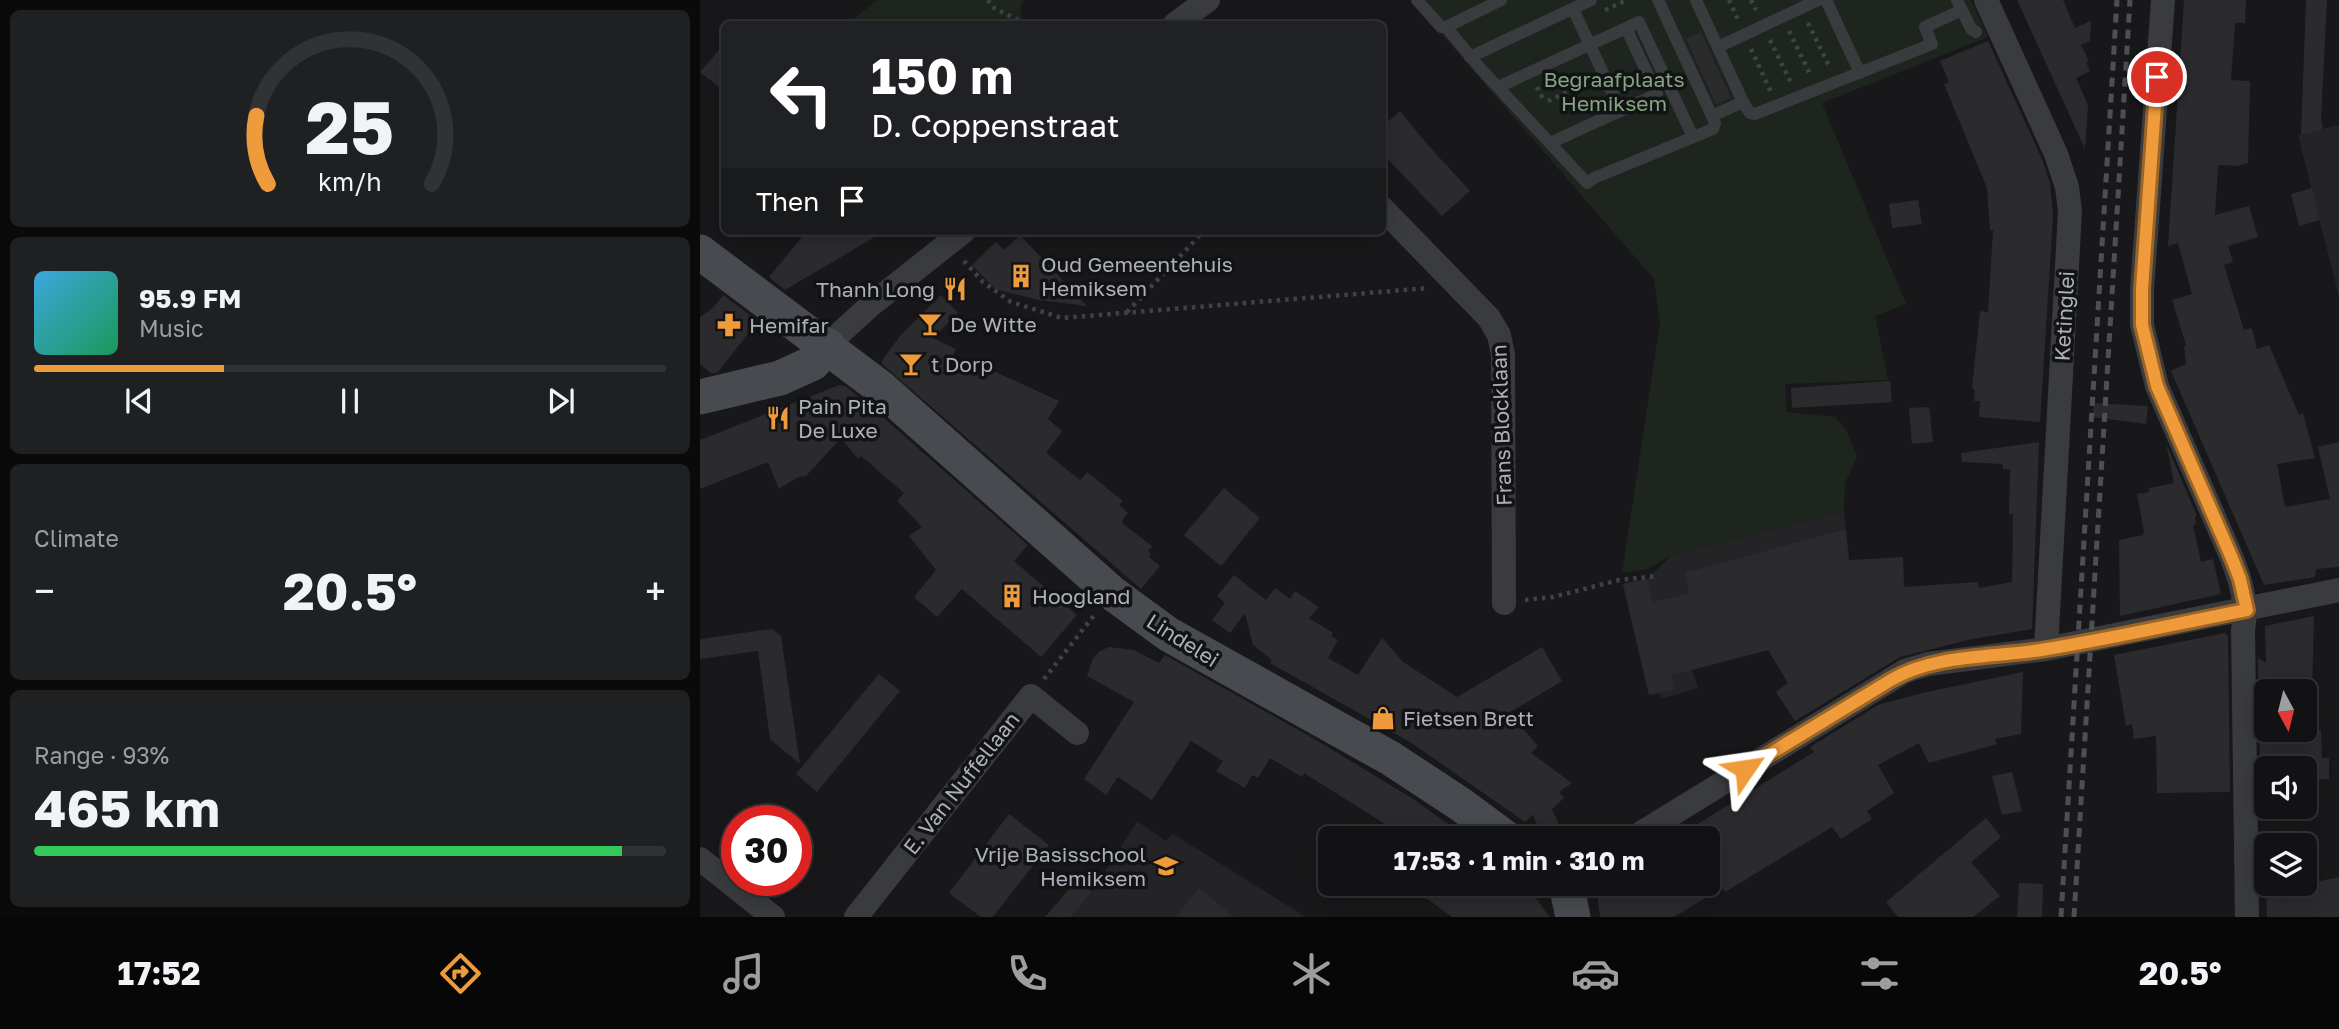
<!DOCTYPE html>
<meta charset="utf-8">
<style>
:root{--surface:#121214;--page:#1f2022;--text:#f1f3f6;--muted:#9c9ea0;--line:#313234;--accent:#ef9b3b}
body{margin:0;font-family:"Golos Text",sans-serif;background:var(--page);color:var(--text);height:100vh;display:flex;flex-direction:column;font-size:26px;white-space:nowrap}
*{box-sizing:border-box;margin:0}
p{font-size:23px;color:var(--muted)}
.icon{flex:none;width:38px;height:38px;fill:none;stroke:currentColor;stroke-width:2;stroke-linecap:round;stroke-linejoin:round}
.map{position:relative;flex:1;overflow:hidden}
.details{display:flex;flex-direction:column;gap:10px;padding:10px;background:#0a0a0b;width:700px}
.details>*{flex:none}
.guide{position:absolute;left:21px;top:21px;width:665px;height:214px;border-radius:10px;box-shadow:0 4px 18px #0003,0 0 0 2px var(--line);background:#202124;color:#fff;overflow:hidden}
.needle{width:46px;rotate:173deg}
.fabs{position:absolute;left:1554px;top:679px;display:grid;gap:14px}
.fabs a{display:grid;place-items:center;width:63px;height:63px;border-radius:10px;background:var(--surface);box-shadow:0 4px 18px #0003,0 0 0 2px var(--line);font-size:35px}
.speed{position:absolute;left:21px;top:805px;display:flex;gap:14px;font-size:35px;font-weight:700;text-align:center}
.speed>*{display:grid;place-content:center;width:91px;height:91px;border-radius:50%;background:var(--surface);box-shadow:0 4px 18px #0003,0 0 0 2px var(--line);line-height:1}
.speed .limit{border:10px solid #d22;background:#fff;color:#111}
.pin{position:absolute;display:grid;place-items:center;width:60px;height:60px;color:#fff;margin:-30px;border:4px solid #fff;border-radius:50%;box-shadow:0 2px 7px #0007}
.me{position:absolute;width:77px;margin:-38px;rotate:58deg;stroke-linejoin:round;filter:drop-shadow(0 0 5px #0008)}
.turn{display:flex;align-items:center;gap:24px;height:147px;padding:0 35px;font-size:32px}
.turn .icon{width:91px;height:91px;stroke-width:2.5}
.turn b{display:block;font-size:49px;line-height:60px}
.then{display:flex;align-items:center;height:66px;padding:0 35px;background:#0003;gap:14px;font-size:26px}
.big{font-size:52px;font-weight:700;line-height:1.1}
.details .card{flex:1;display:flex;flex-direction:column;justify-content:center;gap:10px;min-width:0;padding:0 24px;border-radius:10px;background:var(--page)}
.details .dial{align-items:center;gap:0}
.dial svg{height:182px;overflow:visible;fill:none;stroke:var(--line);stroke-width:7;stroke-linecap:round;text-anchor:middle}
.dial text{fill:var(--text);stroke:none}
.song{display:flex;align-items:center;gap:21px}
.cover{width:84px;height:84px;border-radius:10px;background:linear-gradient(135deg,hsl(200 70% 55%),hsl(150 70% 35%))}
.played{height:7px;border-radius:4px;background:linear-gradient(90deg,var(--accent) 30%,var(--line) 30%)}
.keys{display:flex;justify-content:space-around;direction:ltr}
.heat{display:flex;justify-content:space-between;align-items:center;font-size:38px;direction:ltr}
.charge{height:10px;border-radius:5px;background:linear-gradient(90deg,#34c759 93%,var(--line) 0)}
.trip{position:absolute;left:618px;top:826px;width:402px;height:70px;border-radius:10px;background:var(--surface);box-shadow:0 4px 18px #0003,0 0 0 2px var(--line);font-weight:700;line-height:70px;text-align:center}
.menu{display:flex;height:112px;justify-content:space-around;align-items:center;background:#070708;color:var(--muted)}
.menu .icon{width:49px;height:49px}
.menu .active{color:var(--accent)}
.menu b{font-size:32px;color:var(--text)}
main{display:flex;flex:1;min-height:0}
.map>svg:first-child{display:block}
</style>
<main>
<section class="details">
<div class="card dial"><svg viewBox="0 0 100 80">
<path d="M14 69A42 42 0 1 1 86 69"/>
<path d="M14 69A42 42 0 0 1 9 39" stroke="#ef9b3b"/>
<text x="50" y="56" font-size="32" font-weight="700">25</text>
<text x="50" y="72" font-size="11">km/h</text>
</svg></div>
<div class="card">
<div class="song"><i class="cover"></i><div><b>95.9 FM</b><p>Music</p></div></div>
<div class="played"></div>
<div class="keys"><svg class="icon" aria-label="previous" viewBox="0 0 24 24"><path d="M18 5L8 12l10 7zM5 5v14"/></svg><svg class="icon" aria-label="pause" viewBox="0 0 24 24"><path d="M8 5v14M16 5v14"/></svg><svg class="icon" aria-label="next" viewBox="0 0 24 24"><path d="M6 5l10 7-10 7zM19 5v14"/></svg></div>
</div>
<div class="card"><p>Climate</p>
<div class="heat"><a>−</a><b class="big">20.5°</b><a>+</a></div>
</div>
<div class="card"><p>Range · 93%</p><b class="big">465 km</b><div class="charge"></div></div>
</section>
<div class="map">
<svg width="1639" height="917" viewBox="0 0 1639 917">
<rect width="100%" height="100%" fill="#18181a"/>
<!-- built -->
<path fill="#242427" d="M1639,125v172l-41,-162z
M1144,511l10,117 -162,42 6,18 -37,11 -2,-6 -10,2 -26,-111 24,-5 24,-23z
M437,821l29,20 7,-7 133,83h-235l21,-25z"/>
<!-- green -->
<path fill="#1e251e" d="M177,0h147l-4,7 3,17h-176z
M712,0h559l17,37 -166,66 84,201 -31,12 13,64 -103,4 2,28 48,5 11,12 11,28 -12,26 -1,28 -173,45 -23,13 -26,4 38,-250 -6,-44z"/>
<!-- building -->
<path fill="#2b2b2e" d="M1317,0h46l12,28 16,-7 -1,20 -9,4 8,16 -3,1 4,9 -14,7 12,27 -3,44z
M1484,0h62l-1,23h-10l-4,57 19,1 -2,82 -11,3 -19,-1 -3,50 34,-9 9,31 -30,9 5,16 -9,3 20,65 8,-2 5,21 12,-4 30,70 4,-2 12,45 -38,6 8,43 45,-8 -12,-52 21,-5v125l-23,2 -1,8 -51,8 -93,-214 15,-7 -2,-18 2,-1 -14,-45 20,-6 -14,-51 -10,3z
M1606,0h21l-6,119 2,10 -22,6z
M1001,32l30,66 -15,6 -30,-65z
M1288,41l54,118 8,24 3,33 -13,206 -61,-5 1,-16h-6l1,-10 -3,-3 8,-77 8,1 5,-82 -3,1 -3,-43 -43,-104 5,-2 -9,-21z
M24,44v47l-24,-19z
M700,111l27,33 43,47 -28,25 -60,-63v-26z
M1612,188l8,32 -21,6 -8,-32z
M1218,200l4,24 -30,4 -3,-24z
M107,231h78l-100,59 -16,-13z
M320,235l67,71 -49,-6 -43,-11 -23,-24 24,-23 8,8z
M23,295l35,26 -40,51 -6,2 -12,-10v-47l13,-9z
M241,295l17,18 -25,25 23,11 -5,12 22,10 12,-4 74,34 -11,18 14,12 -16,22 34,27 7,-8 36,29 -4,4 9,8 -6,7 1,4 29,22 -4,5 3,3 -2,3 11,9 -19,23 -259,-225v-4l19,-25z
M1190,381l2,21 -100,6 -1,-20z
M139,385l6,1 23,18 160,141 -14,16 63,54 -36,42 -79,-68 -25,28 -23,-20 22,-27 -27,-34 13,-9 -25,-26 7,-8 -43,-37 -3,3 -17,-21 -35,38 -8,1 -19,12 -11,-27 -68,27v-49z
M1394,403l54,3 -2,18 -54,-7z
M1229,407l4,35 -21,2 -3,-36z
M1339,442l-7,187 -60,10 -72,18 -105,64 -19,-29 12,-9 -20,-33 -97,25 4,14 -26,6 -26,-111 24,-5 6,23 36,-8 -4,-21 161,-44 3,31 54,-3 1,30 74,-5 1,6 33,-6 1,-68h-4l1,-45h-7v-5l-41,-2 -1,-9z
M1466,443l31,73 -2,1 1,8h-3l8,37 12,-3 8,35 -101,22 -1,-76 24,-5 1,-3 -7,-38 12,-2v-4l25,-5z
M524,488l36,30 -39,48 -37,-31z
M534,575l32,25 9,-12 15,11 5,-8 24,16 -10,11 24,15 -2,3 7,4 -10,18 30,17 24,-37 21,24 54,35 85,-50 20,34 -53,32 29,33 -7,7 41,30 -13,9 5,6 -12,11 13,29h-22l-10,-23 -8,7 -115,-80 -140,-79 2,-3 -19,-15 -8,-32 -15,20 -18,-13 13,-17 -8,-7z
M1614,616l-2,75h-46v39h55l1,28h7v21h-24v-11h-39v12h-6l-2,-122 8,5 -1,-37z
M72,629l9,7 19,128 -30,-25 -12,-88 -58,8v-20z
M1525,633l3,3 2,156 -73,1 -1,-57 -22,3 -2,-15 -6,2 -12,-71z
M409,647l25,3 25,13 6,-8 151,85 94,57 58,41h-82l7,-9 -89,-56 -2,4 -32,-19 -12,20 -6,-3 -7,13 -29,-17 7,-10 -32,-20 -39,59 -34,-23 -12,18 -22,-16 50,-77 -47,-26 6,-18 7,-7z
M1323,672l-2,62 -26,5 2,5 -68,19 -10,-20 -41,22 16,28 -27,18 5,8 -31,20 -9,-12 -107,65 -3,-4 -48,29h-74l-4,-33h112v-46h-33l139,-86 -4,-5 68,-42 44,-12z
M179,674l21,17 -83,101 -21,-18z
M1312,772l10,39 -20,4 -10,-39z
M309,814l40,31 -56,72h-12l-32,-24z
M1286,818l15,19 -30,25 29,34 -27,21h-75l-12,-15z
M1639,877v40h-72l-1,-24z
M377,880l15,12 -21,25h-26z
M1319,883l24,1 -1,33h-25z
M707,884h118l25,33h-98z
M499,888l35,29h-59z"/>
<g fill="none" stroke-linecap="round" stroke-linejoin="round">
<!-- path -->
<path stroke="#3f4246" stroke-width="4.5" stroke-dasharray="3.5 5" stroke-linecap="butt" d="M288,0l4,7 30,15
M1029,0l10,22
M1051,0l5,10
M905,10l22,-10
M1108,23l21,43
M1089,31l21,43
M1070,40l21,43
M1051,49l20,43
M837,87l6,12
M848,101l41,-19
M264,261l19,21 28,20 51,16 367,-30
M427,312l77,-81
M825,600l28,-3 66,-17 39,-4
M344,679l51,-65"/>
<!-- lane -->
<path stroke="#393b3f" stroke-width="12" d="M717,0l24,27h5l35,42 106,114 7,-5 119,-49 2,-6 -3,-7
M958,0l54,116 31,-14 -47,-102
M1126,0l34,73
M1257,0l14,29 5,3
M873,9l48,102
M746,27l55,-27
M1018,47l100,-47
M770,57l121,-57
M798,87l141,-65 54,115
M1043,102l7,11 5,1 177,-70 -7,-17 37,-17
M850,143l107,-49 -31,-66"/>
<!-- street -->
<path stroke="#393b3f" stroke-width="24" d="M1286,0l70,154 11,33 3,24 -24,438
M1463,0l-21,289v36l15,61 74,170c10,25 17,47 12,74l4,287
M475,24l33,-24
M682,208l107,110 10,17 4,20 1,248
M127,345l45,-41 92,-73
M933,838l272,-167 23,-7 118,-15 293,-59
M0,859l73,58
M156,917l175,-221 46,37"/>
<!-- secondary -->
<path stroke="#474a4f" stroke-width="35" d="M0,252l181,136 231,205 56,41 222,124 70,46 46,34
M0,397l80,-19 33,-15 14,-18
M866,884l7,33"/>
<!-- rail -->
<path stroke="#4c4f54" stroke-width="5" stroke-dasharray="9 7" stroke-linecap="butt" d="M1361,917l56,-917
M1374,917l56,-917"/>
</g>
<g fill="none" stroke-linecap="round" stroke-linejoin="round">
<!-- route casing -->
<g stroke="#9b6526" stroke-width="18">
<path id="route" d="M1045,769l146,-89c46,-27 105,-22 156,-31 67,-11 133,-26 200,-39l-7,-31 -9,-23 -74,-170 -15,-61v-36l15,-212"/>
</g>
<!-- route -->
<use href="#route" stroke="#ef9b3b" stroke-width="12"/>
</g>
<!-- icons -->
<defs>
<g id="building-bare" transform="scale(1.89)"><path d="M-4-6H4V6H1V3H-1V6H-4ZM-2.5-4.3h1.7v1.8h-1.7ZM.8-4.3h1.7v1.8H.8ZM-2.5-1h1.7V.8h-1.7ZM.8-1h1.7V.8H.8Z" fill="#ef9b3b" stroke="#131315" stroke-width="2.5" paint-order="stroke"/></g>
<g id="restaurant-bare" transform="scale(1.89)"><path d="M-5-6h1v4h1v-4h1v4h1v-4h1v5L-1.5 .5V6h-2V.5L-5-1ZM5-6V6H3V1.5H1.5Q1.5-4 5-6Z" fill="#ef9b3b" stroke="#131315" stroke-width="2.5" paint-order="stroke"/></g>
<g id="bar-bare" transform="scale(1.89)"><path d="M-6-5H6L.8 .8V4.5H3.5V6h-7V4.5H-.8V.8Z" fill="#ef9b3b" stroke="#131315" stroke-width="2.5" paint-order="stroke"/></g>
<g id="pharmacy-bare" transform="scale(1.89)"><path d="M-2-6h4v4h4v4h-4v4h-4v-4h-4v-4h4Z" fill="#ef9b3b" stroke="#131315" stroke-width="2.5" paint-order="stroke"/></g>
<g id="shop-bare" transform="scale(1.89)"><path d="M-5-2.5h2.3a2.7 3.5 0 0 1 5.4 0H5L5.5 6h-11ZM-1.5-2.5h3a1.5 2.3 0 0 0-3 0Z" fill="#ef9b3b" stroke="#131315" stroke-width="2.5" paint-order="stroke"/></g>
<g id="school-bare" transform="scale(1.89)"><path d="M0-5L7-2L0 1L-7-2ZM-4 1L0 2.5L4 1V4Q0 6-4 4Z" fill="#ef9b3b" stroke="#131315" stroke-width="2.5" paint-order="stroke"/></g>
</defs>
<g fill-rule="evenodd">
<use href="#building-bare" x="321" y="276"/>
<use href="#restaurant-bare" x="255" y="289"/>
<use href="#bar-bare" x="230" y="324"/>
<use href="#pharmacy-bare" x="29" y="325"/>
<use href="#bar-bare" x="211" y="364"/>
<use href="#restaurant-bare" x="78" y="418"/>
<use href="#building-bare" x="312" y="596"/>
<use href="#shop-bare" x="683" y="718"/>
<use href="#school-bare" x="466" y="866"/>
</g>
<g text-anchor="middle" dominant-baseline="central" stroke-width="7" stroke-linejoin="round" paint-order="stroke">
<!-- park labels -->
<g font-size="21" fill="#84a482" stroke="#131315">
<text x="914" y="79">Begraafplaats<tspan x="914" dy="24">Hemiksem</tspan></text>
</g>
<!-- poi labels -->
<g font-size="21" fill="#abb1ba" stroke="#131315" text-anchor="start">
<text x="341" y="264">Oud Gemeentehuis<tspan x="341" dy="24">Hemiksem</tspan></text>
<text x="235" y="289" text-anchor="end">Thanh Long</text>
<text x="250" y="324">De Witte</text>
<text x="49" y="325">Hemifar</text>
<text x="231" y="364">t Dorp</text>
<text x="98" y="406">Pain Pita<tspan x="98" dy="24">De Luxe</tspan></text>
<text x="332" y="596">Hoogland</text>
<text x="703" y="718">Fietsen Brett</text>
<text x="446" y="854" text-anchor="end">Vrije Basisschool<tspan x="446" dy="24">Hemiksem</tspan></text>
</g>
<!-- street labels -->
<g font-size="21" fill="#abb1ba" stroke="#131315">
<text transform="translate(1364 316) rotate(-87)">Ketinglei</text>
<text transform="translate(801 425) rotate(-92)">Frans Blocklaan</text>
<text transform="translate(483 640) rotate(32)">Lindelei</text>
<text transform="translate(261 783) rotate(-52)">E. Van Nuffellaan</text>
</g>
</g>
</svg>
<div class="fabs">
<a><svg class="needle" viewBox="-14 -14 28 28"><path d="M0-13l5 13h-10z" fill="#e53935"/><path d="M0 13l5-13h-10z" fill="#9c9ea0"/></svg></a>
<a><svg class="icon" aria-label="sound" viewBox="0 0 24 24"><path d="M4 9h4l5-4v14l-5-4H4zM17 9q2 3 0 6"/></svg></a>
<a><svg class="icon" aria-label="layers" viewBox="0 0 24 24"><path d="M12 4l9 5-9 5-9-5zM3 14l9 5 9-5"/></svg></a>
</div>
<div class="speed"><div class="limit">30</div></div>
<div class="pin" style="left:1457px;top:77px;background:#d93025"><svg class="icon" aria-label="arrive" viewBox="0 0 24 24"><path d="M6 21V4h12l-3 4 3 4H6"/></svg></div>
<svg class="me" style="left:1045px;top:769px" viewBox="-20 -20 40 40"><path d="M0-17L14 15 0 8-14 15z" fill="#ef9b3b" stroke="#fff" stroke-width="4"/></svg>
<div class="trip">17:53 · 1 min · 310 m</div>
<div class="guide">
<div class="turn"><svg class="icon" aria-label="left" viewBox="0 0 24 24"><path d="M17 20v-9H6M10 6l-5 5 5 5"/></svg><div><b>150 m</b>D. Coppenstraat</div></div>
<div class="then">Then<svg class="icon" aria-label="arrive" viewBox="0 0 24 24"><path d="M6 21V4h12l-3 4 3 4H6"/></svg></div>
</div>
</div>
</main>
<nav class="menu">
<b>17:52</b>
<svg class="icon active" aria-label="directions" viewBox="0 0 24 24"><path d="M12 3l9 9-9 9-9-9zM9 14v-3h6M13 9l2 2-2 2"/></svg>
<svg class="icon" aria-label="music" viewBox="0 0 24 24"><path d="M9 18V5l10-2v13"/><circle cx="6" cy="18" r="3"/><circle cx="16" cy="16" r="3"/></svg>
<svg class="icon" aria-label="phone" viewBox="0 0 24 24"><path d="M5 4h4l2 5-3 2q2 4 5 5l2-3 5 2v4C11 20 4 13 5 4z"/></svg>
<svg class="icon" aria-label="climate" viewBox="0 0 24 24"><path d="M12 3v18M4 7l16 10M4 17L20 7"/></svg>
<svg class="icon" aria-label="car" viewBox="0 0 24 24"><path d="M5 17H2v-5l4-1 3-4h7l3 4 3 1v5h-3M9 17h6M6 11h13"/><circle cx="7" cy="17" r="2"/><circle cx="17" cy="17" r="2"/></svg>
<svg class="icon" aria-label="filters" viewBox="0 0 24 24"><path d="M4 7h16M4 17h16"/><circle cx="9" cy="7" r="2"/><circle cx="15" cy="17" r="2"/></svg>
<b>20.5°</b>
</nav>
